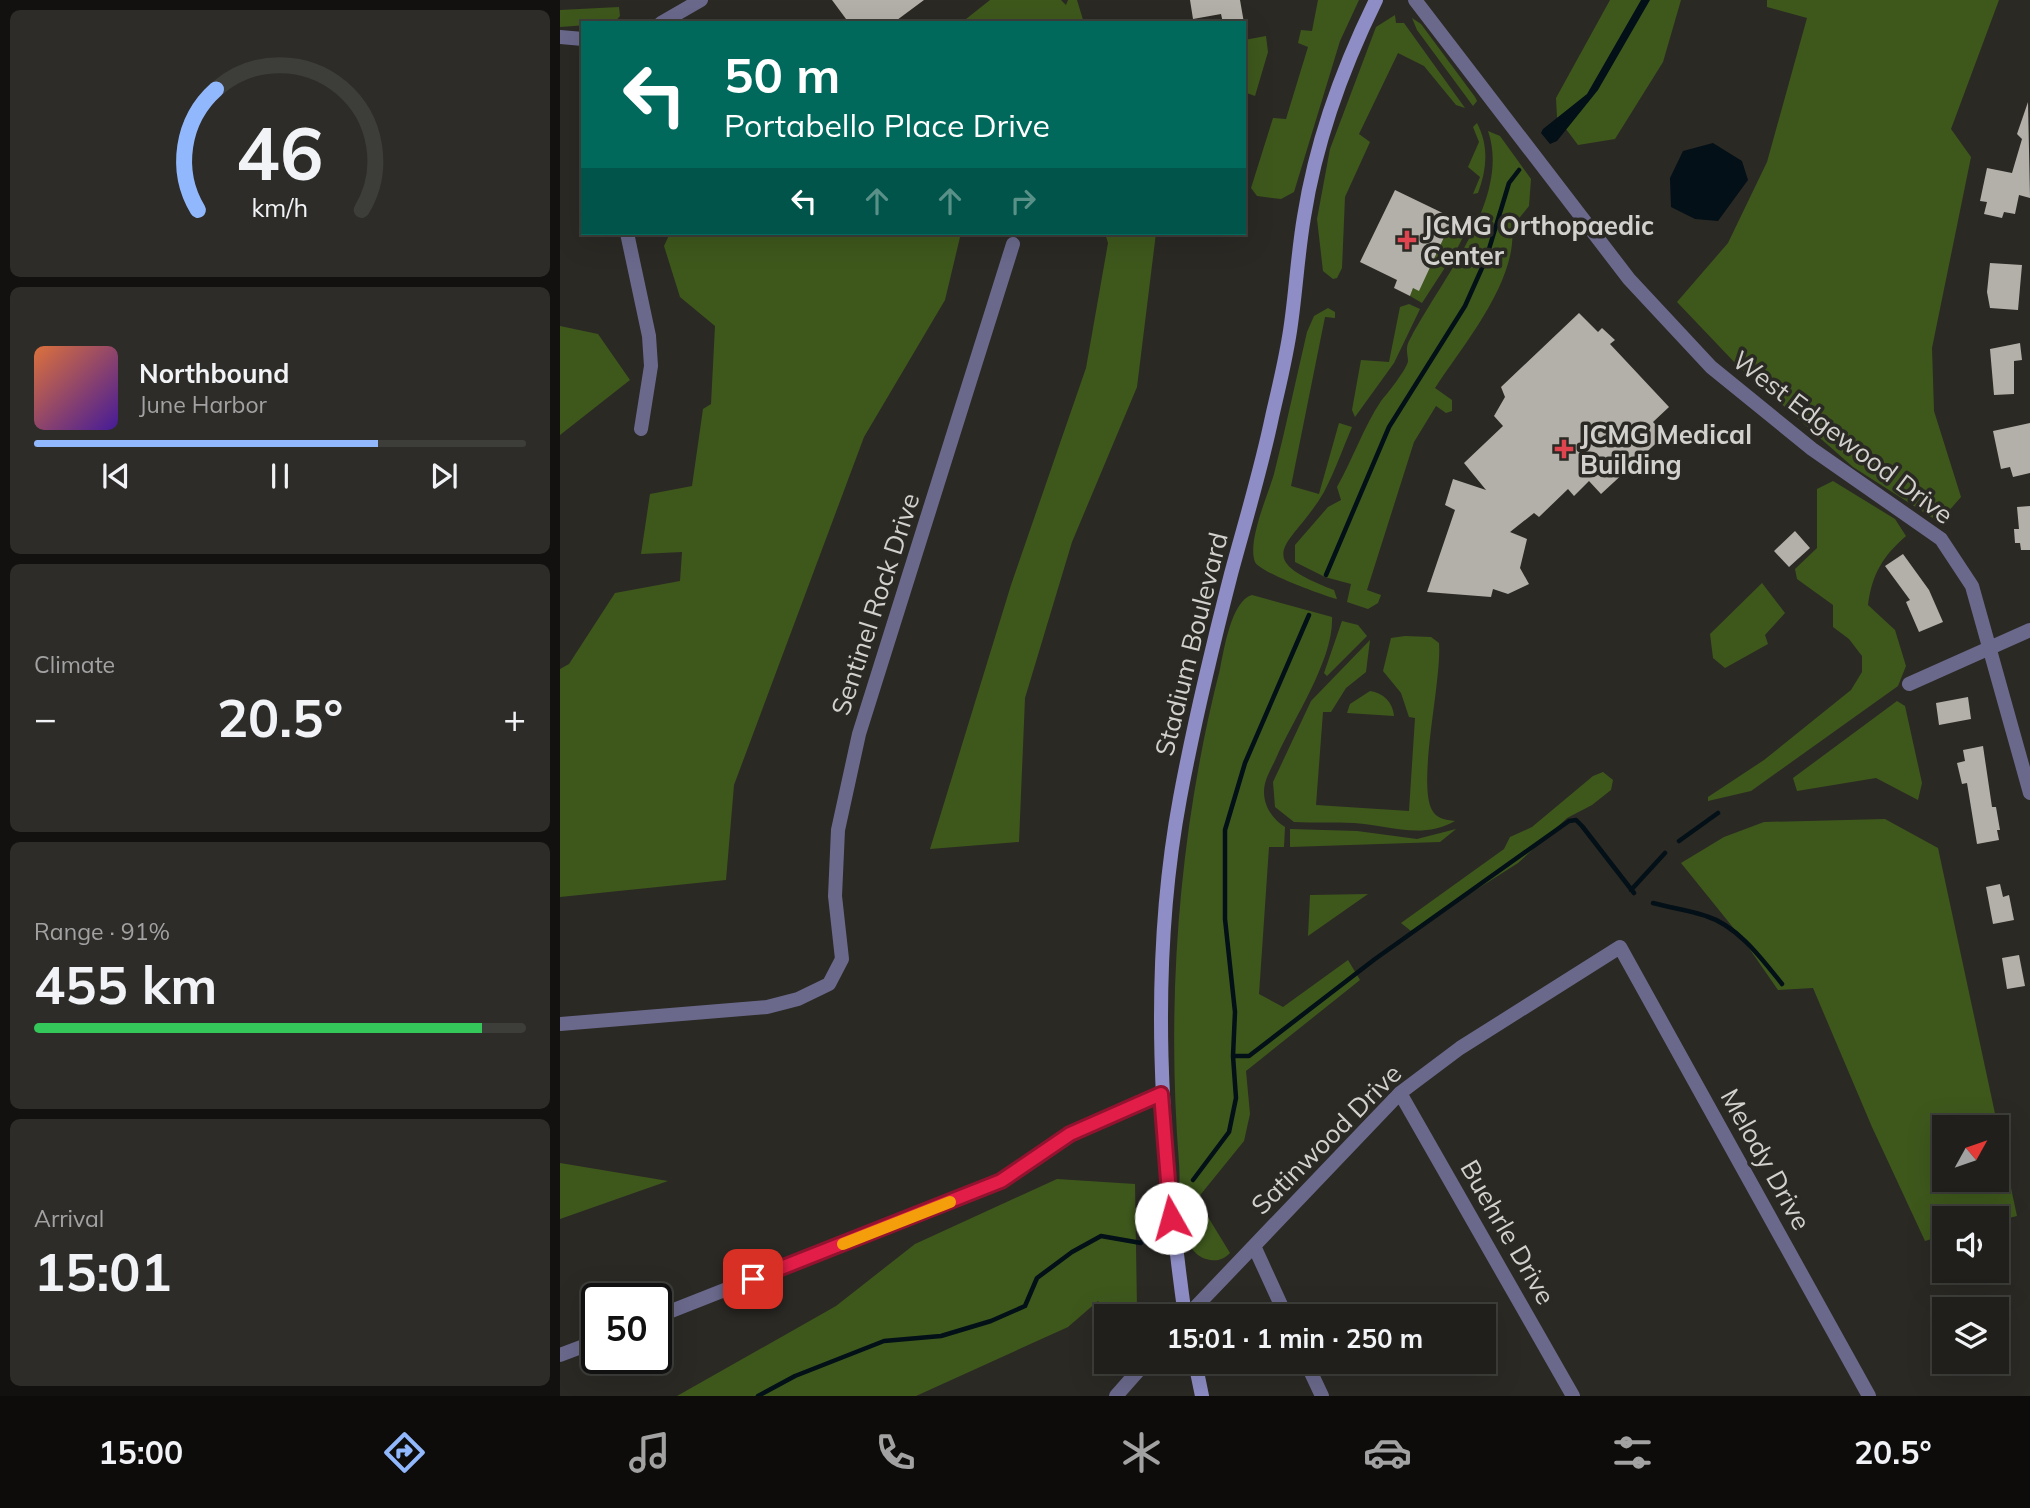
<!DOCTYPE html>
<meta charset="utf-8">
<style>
:root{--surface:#201f1b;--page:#2d2c28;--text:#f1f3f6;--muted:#a2a2a3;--line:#3d3d3a;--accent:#91b8fd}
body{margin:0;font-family:Mulish,sans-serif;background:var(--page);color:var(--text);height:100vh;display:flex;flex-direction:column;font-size:26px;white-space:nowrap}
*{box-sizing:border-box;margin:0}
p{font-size:23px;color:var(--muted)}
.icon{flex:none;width:38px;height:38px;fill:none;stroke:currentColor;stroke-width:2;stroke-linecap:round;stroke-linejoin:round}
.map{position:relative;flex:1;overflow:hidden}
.panel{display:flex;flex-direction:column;gap:10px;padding:10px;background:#12110f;width:560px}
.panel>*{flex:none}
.banner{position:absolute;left:21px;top:21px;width:665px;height:214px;border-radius:0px;box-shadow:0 7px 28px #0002,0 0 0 2px var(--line);background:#00695c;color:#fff;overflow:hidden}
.needle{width:46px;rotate:50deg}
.tools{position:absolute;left:1372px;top:1115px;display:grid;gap:14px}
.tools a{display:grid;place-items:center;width:77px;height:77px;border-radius:0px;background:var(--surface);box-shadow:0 7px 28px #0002,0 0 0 2px var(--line);font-size:35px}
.speed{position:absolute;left:21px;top:1283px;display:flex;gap:14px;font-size:35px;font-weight:700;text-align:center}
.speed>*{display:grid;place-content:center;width:91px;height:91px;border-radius:50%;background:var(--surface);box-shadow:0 7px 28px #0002,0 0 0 2px var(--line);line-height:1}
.speed .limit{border:4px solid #111;border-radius:10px;background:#fff;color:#111}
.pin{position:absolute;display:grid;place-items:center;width:60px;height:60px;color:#fff;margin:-30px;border-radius:14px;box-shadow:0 4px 10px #0006}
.me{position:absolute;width:77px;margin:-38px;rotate:353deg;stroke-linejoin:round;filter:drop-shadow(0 0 5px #0008)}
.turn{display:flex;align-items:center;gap:24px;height:147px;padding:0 28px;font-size:32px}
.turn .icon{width:91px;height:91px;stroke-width:2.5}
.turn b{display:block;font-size:49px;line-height:60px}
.lanes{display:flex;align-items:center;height:66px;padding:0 28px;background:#0003;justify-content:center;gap:35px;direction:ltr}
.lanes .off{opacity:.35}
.big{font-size:52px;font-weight:700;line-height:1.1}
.panel .card{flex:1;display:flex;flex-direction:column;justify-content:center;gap:10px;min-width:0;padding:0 24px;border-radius:10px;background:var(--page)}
.panel .dial{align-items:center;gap:0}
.dial svg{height:182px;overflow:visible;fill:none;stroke:var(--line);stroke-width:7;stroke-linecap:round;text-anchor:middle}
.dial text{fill:var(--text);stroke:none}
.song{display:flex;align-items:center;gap:21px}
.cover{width:84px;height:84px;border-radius:10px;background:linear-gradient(135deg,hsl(20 70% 55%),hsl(260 70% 35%))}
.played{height:7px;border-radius:4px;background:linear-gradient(90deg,var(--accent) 70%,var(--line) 70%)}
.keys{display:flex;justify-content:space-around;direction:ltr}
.heat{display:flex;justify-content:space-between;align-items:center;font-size:38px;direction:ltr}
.charge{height:10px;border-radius:5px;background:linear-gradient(90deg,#34c759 91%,var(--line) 0)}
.trip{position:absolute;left:534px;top:1304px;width:402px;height:70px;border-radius:0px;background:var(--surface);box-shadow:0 7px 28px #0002,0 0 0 2px var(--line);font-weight:700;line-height:70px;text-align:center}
.tab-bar{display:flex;height:112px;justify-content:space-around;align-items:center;background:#0d0c0b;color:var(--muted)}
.tab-bar .icon{width:49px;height:49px}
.tab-bar .on{color:var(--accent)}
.tab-bar b{font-size:32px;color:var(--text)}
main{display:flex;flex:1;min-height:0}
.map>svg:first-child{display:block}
</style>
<main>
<section class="panel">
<div class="card dial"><svg viewBox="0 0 100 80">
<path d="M14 69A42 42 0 1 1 86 69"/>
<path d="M14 69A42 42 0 0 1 22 16" stroke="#91b8fd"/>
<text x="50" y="56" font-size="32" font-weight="700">46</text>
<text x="50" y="72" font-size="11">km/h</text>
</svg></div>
<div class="card">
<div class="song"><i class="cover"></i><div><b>Northbound</b><p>June Harbor</p></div></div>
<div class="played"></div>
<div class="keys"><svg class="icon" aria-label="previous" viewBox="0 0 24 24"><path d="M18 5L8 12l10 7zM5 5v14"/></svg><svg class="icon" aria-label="pause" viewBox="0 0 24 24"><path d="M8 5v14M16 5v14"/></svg><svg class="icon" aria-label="next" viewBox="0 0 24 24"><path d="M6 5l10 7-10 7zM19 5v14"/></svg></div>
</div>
<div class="card"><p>Climate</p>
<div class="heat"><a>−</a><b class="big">20.5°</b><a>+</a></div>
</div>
<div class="card"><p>Range · 91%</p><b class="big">455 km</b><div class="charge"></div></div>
<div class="card"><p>Arrival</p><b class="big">15:01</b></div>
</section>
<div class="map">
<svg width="1470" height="1396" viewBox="0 0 1470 1396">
<rect width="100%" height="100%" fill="#2b2924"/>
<!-- green -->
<path fill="#3e581c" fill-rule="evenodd" d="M430,0h71l5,5 2,-5h9l7,23h-123z
M758,0h41l-19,41 -46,151 -13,7 -24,-3 -6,-8 22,-70 13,1 22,-72 -10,-4 3,-13 11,1z
M1050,0h71l-18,62 -48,77 -37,6 -21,-28 -1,-19z
M1207,0h232l-48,129 20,28 -39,191 2,63 27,86 -22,25 -86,-55 -116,-102 -60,-63 51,-59 39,-81 40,-144 -40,-11z
M59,7l1,9 -6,7 -54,4v-17z
M835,15l1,8h8l61,85 -9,-3 -32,-39 -26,-13 -39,81 11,8 -25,55 -3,71 -5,10 -4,1 -10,-8 -6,-52 13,-70 46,-122z
M852,18l9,6 54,73 2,4 -4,5 -56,-76z
M706,36l2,16 -13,44 -11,-4v-52z
M917,123c12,23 10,46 1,70l-5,1 7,-17 -12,-10 11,-25 -6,-15z
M928,131l12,5 31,43 -2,27 -17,21c6,53 -48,117 -77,161l17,12v11l-6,2 -10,-7 -22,36 -47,148 14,5 -3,8 -10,6 -21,-7 4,-18 -26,-7 -30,-15v-17l33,-38 13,-7 -4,-13c16,-28 26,-59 44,-86 6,-7 26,-32 27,-40 0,-6 -3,-12 1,-20 29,-58 103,-141 79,-210z
M893,218l9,5 1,14 -6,12 -35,54 -12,-7 3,-8 6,2z
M110,233h291l-16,67 -81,137 -130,348 -8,95 -166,17v-228l9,-5 46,-71 65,-12 2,-29 -41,2 9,-60 42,-8 11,-77 8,-5 4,-78 -35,-29 -16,-51z
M545,233h51l-19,154 -65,155 -47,156 -6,144 -89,7 81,-264 75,-217 22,-125z
M849,304l11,5 -26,54 -39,54 -3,-7 9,-50 28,2 11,-55z
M768,308l7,4v6l-10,-1 -34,169 28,8 20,-71 13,4c-9,21 -17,44 -28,65 -31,54 -78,64 10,98l3,9c-13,-3 -78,-27 -82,-37 -8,-21 13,-67 19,-88 12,-47 22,-95 33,-142l7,-16z
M0,326l38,8 32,46 -70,55z
M1273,481l62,38 11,17c-23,20 -34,38 -38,69l27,25 11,36 -8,20 -147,105 -43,10v-4l56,-37 87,-70 11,-18v-16l-13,-17 -16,-12v-22l-36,-26 -2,-10 22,-21v-59z
M1202,583l23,30 -20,22 3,9 -43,24 -12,-10 -3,-24z
M692,595l80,22c2,42 -38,101 -55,139 -5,12 -13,23 -13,36 0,15 9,27 21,35l-1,20h-15l-10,147 24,13 65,-47 12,20 -114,91 4,43 -6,27 -47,58 33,54c-7,7 -14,9 -24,6 -31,-10 -25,-69 -27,-96 -13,-165 0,-333 41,-494 4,-19 11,-68 32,-74z
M782,621l16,4 9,11 -40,40 -3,-3z
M845,636l26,1 8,6c3,37 -22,139 -7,167 4,8 13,10 23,11 -34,19 -66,4 -101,2 -20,-1 -40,0 -60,-1l-19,-15 -2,-25 38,-81 59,-61 -4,32 -20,16 -15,24h-8l-7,93 93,6 6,-93 -6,-1 -8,-24 -18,-22 8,-33z
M810,691c13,2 23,11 24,25l-47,-3 3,-9z
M1337,701l8,5 17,77 -4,17 -42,-22 -79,13 -4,-13z
M1043,772l10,8 -2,10 -19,15 -25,13 -49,45 -107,68 -10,-8 103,-74 6,-12 22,-10 61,-51z
M1325,819l53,29 79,368 -20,5v-3h-53v17l-19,6 -53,-114 -59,-139 -35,2 -34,-49 -63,-78 43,-26 40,-15zM1384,1127h53v53h-53z
M730,829l67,2 60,8 39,-10 -16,13 -150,5z
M808,894l-60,42 2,-41z
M0,1163l108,18 -108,38z
M497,1179l78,5 2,125 -13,7 -18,1 -8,-16 -30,26 -152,69h-239l159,-90 79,-62z"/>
<!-- water -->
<path fill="#031017" d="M1081,0h9l-52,90 -41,51 -7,3 -9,-11 2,-4 44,-35z
M1153,143l29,18 6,19 -30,41 -23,-2 -24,-12 -1,-29 13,-27z"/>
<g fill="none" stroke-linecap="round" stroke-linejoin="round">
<!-- stream -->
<path stroke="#031017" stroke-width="4.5" d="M766,575l63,-148 76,-121 21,-47 23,-76 10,-13
M1119,841l39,-28
M1071,890l34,-37
M1093,903c18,5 36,7 53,13 32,10 56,43 76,68
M673,1056h16l126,-97 194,-138 7,-1 6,6 52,67
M633,1180l36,-48 7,-34 -3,-42 2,-44 -10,-93v-89l20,-67 64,-148
M198,1396l37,-20 89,-35 57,-5 50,-15 34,-15 12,-28 35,-26 29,-16 40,7 10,-13"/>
</g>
<!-- building -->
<path fill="#b3b0a9" d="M272,0h92l-31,23h-44z
M630,0h50l4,23h-21l-2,-9 -28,5z
M1468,102l2,96 -11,-3 -4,19 -11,-2 -2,6 -18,-4 3,-12 -7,-1 7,-33 25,5 10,-34 -5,-5z
M835,190l58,28 -34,73 -6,-3 -3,8 -16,-8 3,-8 -37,-18z
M1430,263l32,2 -4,45 -28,-2 -3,-16z
M1019,313l19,19 4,-4 13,12 -5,4 59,63 -16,15 12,13 -64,59 -12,-13 -15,15 -6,-7 -29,28 -5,-4 -24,19 17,7 -7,29 9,16 -21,10 -15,-5 -2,8 -64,-5 28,-82 -10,-5 8,-26 33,11 -22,-27 39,-37 -9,-10 11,-19 -4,-10z
M1460,343l2,17 -8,1v33l-20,1 -4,-46z
M1470,423v50l-17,4 -3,-10 -9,2 -8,-38z
M1470,506v44h-9l-1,-7h-5l-1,-14h5l-2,-22z
M1235,531l15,17 -21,19 -15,-16z
M1343,554l26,36 14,32 -24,10 -13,-30 4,-2 -25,-34z
M1408,697l3,22 -32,6 -3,-22z
M1423,746l9,61h4l4,23h-3l2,10 -22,4 -10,-61 -5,1 -5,-21 8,-2 -2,-11z
M1440,884l3,13 6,-2 5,25 -21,4 -7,-37z
M1459,955l6,31 -18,3 -5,-31z"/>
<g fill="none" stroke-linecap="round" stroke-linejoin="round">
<!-- minor -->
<path stroke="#6a698c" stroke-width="14" d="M67,233l22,103 2,30 -10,63
M1349,684l121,-54
M0,1024l207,-17 31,-8 31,-15 13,-25 -7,-63 3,-66 21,-96 154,-490
M840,1093l173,303
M694,1246l32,70
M627,1316l213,-223 60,-45 160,-101 249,449
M96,1317l345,-136 69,-47 91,-40
M0,1355l37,-14
M746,1362l16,34"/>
<!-- tertiary -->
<path stroke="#6a698c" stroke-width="14" d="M855,0l214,279 82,88 101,82 129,90 31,47 58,207
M101,23l40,-23
M0,37l23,2
M556,1396l30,-34"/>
<!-- secondary -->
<path stroke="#8e8dc5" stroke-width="14" d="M625,1316c-24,-172 -37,-346 -5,-518 14,-75 32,-150 51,-224 14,-52 30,-104 41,-157 7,-31 15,-62 19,-93 5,-35 7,-72 13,-107 12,-76 38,-148 72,-217
M635,1362l7,34"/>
</g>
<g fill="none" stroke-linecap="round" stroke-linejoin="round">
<!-- route casing -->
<g stroke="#92132f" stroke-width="18">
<path id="route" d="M193,1279l248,-98 69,-47 91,-40 10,124"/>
</g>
<!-- route -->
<use href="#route" stroke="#e11d48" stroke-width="12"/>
<!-- slow -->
<path stroke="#f59e0b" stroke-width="12" d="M283,1244l107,-42"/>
</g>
<!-- markers -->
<g fill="#e0444e" stroke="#2b2924" stroke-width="2.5">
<path d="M843.5 229.5h7v7h7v7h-7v7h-7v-7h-7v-7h7z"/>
<path d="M1000.5 438.5h7v7h7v7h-7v7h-7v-7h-7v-7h7z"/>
</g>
<g text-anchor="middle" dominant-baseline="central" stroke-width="7" stroke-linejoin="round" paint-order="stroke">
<!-- poi labels -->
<g font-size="26" font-weight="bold" fill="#d3d1ce" stroke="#2b2924" text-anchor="start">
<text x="863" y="225">JCMG Orthopaedic<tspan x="863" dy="30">Center</tspan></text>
<text x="1020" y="434">JCMG Medical<tspan x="1020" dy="30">Building</tspan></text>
</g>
<!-- street labels -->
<g font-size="26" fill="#d3d1ce" stroke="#2b2924">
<text transform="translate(1283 437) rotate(37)">West Edgewood Drive</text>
<text transform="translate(315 604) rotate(-72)">Sentinel Rock Drive</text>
<text transform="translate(631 644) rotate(-76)">Stadium Boulevard</text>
<text transform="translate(766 1139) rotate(-45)">Satinwood Drive</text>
<text transform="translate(1206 1159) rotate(61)">Melody Drive</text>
<text transform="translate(948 1232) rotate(60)">Buehrle Drive</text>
</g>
</g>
</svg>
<div class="tools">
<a><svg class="needle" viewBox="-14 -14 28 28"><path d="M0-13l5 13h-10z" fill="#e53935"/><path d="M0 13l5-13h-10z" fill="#a2a2a3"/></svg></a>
<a><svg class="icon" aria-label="sound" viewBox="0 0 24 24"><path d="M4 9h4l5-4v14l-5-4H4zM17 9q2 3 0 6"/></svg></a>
<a><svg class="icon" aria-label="layers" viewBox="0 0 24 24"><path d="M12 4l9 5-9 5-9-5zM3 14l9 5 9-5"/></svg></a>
</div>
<div class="speed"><div class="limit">50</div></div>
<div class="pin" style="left:193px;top:1279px;background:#d93025"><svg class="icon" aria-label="arrive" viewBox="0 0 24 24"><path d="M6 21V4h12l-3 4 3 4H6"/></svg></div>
<svg class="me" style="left:611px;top:1218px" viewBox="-20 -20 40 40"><circle r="19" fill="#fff"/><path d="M0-13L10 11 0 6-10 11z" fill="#e11d48"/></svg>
<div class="trip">15:01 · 1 min · 250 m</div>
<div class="banner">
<div class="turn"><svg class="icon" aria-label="left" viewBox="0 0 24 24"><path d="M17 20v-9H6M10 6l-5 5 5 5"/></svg><div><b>50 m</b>Portabello Place Drive</div></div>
<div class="lanes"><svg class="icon" aria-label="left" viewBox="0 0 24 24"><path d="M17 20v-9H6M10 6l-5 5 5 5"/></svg><svg class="icon off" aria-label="ahead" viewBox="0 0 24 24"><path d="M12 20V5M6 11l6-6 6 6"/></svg><svg class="icon off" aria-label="ahead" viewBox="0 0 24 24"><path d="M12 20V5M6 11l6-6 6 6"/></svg><svg class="icon off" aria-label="right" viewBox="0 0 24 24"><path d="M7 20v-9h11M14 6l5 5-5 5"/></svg></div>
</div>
</div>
</main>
<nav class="tab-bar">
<b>15:00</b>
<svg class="icon on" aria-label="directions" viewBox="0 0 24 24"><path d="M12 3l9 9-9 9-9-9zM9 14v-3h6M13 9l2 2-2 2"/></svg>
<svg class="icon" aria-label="music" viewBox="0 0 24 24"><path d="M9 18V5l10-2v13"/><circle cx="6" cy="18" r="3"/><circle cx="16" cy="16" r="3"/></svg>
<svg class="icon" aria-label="phone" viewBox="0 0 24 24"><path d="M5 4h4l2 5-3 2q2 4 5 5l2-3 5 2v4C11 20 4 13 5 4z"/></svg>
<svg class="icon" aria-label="climate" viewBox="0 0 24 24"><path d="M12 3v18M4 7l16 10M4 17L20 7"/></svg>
<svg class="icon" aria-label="car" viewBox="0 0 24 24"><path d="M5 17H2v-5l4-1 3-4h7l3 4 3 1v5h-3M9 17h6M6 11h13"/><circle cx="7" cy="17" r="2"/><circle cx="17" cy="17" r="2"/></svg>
<svg class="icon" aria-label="filters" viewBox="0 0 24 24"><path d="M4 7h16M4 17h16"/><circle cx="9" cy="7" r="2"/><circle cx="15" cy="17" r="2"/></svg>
<b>20.5°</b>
</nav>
